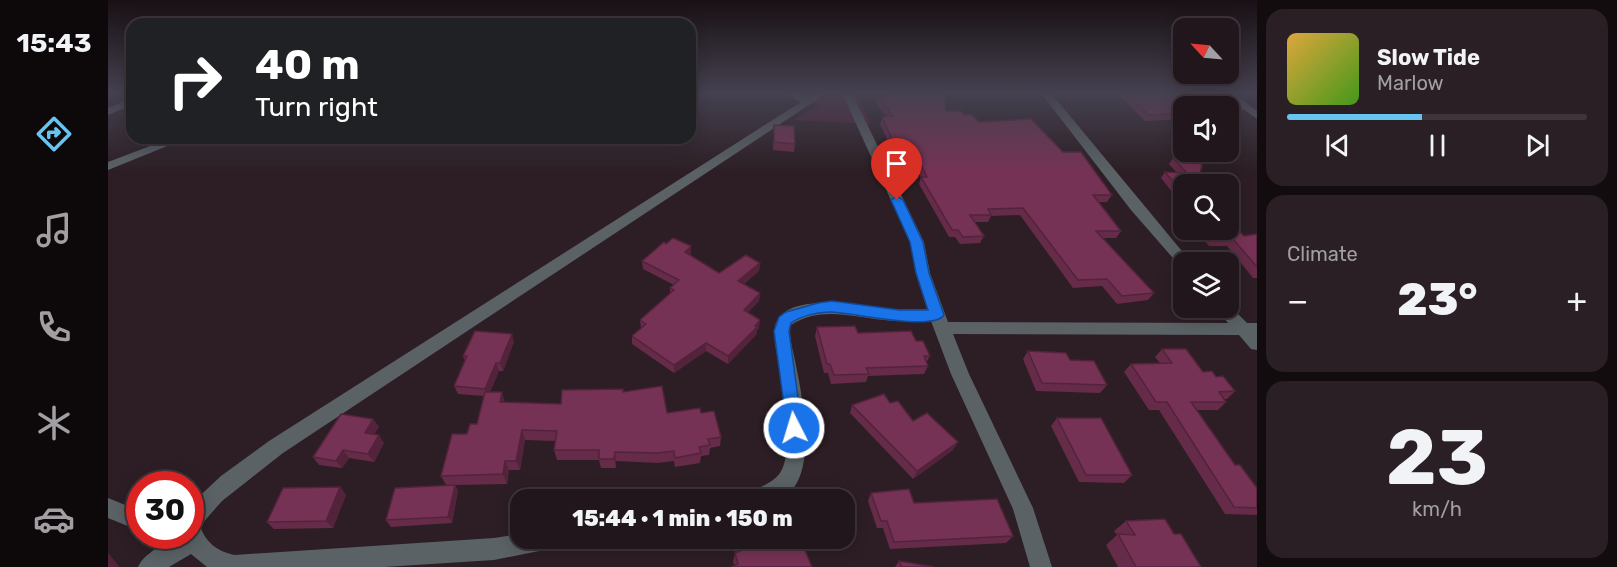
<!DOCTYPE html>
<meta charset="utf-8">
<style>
:root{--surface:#21161b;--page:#291f24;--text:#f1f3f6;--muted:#a29fa3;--line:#3e353a;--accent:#66c4ef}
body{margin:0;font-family:Rubik,sans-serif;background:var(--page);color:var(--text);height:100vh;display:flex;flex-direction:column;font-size:22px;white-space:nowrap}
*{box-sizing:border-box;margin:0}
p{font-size:20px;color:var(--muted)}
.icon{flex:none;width:33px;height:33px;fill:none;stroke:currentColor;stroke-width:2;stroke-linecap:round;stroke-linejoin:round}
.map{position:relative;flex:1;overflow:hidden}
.details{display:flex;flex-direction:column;gap:9px;padding:9px;background:#120c0f;width:360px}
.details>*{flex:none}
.top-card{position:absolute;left:18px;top:18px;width:570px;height:126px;border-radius:18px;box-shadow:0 3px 15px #0003,0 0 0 2px var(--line);background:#202124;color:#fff;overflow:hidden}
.needle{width:39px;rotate:296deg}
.buttons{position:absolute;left:1065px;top:18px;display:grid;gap:12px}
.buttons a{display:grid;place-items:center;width:66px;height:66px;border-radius:12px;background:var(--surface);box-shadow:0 3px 15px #0003,0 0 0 2px var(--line);font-size:30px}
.speed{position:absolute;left:18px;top:471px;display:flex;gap:12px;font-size:30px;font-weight:700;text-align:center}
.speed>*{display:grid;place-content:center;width:78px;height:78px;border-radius:50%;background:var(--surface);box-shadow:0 3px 15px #0003,0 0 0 2px var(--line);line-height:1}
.speed .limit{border:9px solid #d22;background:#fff;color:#111}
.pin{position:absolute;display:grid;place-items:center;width:51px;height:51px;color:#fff;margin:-62px -26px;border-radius:50% 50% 50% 0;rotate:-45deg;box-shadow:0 0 6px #0007}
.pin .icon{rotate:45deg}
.me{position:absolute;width:66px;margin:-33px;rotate:355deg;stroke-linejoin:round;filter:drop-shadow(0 0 4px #0008)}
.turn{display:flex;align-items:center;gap:21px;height:126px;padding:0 30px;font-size:27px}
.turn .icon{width:78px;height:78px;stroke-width:2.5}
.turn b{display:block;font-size:42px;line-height:51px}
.big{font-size:45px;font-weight:800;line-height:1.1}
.details .tile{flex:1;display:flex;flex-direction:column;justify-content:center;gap:9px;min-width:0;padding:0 21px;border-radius:18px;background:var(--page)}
.details .dial{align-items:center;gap:0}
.dial b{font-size:78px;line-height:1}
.song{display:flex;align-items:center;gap:18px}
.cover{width:72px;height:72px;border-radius:9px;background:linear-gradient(135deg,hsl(40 70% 55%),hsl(100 70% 35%))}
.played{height:6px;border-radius:3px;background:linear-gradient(90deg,var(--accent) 45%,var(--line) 45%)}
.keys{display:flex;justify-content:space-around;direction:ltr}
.heat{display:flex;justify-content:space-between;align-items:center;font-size:33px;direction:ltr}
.trip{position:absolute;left:402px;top:489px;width:345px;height:60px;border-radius:18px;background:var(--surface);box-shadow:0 3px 15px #0003,0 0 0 2px var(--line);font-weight:800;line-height:60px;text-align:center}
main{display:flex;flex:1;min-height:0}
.menu{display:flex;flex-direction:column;width:108px;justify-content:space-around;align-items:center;background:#0d090b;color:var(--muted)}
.menu .icon{width:42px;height:42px}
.menu .active{color:var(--accent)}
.menu b{font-size:27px;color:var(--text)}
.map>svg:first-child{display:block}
</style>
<main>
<nav class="menu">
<b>15:43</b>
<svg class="icon active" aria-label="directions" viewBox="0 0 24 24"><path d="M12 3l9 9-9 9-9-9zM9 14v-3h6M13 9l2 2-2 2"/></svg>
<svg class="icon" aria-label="music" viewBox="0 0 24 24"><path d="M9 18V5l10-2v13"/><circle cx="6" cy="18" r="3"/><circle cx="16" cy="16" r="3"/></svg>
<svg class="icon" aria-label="phone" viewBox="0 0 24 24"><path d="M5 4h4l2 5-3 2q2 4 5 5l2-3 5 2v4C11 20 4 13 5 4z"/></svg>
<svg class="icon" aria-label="climate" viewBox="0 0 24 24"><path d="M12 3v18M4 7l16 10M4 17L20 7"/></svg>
<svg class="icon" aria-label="car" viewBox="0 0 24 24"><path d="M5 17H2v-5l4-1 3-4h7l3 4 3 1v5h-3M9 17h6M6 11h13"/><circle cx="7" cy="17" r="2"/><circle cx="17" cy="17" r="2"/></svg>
</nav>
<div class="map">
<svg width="1149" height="567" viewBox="0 0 1149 567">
<rect width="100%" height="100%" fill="#2c1e24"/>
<!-- green -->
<path fill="#511f38" d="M679,93h71l13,31 -78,-4 27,-15z"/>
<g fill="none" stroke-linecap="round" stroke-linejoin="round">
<!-- street -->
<path fill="#5a6266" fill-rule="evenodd" d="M674,93h14l12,4 7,-4h12l-544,360 -61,48 -22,25c6,17 17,25 34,29l260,-17 26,-4v4h52l-3,7 -75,15 -110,7h-177l-16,-13 -22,13h-31c6,-15 37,-31 52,-31v-31l31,-29 48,-35 532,-339z
M734,93h10l72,149 6,31 18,49 280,1 -12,-15h12v-4l19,19h10v27l-6,-1 -12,-14 -286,-1 16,40 64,134 19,59h-22l-17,-58 -62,-135 -20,-53c-16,0 -32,1 -47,-1 -33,-3 -63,-14 -93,5 -3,12 2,24 4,36 7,33 26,122 -16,138 -10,3 -26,1 -37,1l3,-7c13,-5 27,-9 35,-20 17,-24 -3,-109 -6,-138 -1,-46 79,-30 107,-27 15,2 31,1 46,1l-11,-36 -6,-31z
M933,93h10l140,169h-7v5l-5,-2 -48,-55z
M1113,93h12l24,18v8z
M24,98v7l-24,10v-7z
M63,138h16l-79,32v-8z
M0,498l32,13v20l-32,-13z"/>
</g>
<!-- wall -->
<path fill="#652b48" d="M774,93h61l3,18 18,4 15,7 84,30 49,43 -5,7h-9l23,29 -5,7h-13l51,55 -6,7 -31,4 -15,-18 -29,2 -53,-73 -29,1 -3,6h-13l9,14 -4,7 -20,1 -5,-7h-6l-30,-53 2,-7 -12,-25 -17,-2 -12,-26 2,-7 4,-1 -10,-12 2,-7 7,-1z
M1009,93h102l23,17 -5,6 -9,1v-11h-44v13l-39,2z
M666,125l21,19 -1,8 -21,-2z
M1065,158l27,16 -16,10v18h-4l-19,-24 4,-6 12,1 -8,-9z
M1087,230h33l16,6 13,-2v44h-4l-26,-32h-18z
M558,244l25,2 -1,9 29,18 41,-10 -1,8 -15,13 16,9 -1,8 -11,11 11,16 -2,2 -1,5 -28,29 -22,-13 -32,22 -42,-29v-8l9,-8 -1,-8 30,-27v-5l4,-3 -31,-16 -1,-8z
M709,327l99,14 14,15 -4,7 2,3 -4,8 -56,2 -2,6 -35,2 -3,-11h-4l-9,-37z
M406,342l-11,29h-4l-9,21 15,10 56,2 62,-12 44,21h34l20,24 -1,9 -10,2 -1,7 -8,1 -1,7 -25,4 -1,-6 -16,2 -42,-2v7h-15l-2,-8h-42l-3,-10 2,-9 -31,-1 -5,30h-11l-2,14 -52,1 3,6 -6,32 -61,4 -5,-7 60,-35 -5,-9 26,-42 10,-10 7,-28 -26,-2 -4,-8 11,-25 -2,-5z
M1054,349l41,23 13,5 19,14 -8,8h-3l2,3 -8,8h-22l39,55 22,23v27l-32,-1 -66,-104h-10l-25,-38 7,-8 29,-1 -5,-6z
M920,351l42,9 37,25 -7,8 -64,-2 -13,-32z
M782,403l23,18 45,21 -5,8 -40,29 -63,-66 2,-8z
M949,418l75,57 -8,8 -45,-1 -28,-56z
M265,419l6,8 -5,7 10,9 -10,19 -25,-4 -7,10 -23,-3 -6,-8z
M232,487l6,8 -13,33 -59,1 -7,-7z
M763,493l43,10 99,33 -7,7 -116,6 -7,-21h-6l-9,-27z
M1018,521l48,13 27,33h-83l-12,-22 11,-10 -3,-4z
M645,538h54v1l-72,27 -2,-4 4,-18z
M791,561l35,6h-39z"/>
<!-- shaded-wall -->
<path fill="#53233b" d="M583,246v9l-6,5v-8z
M652,263l-1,8 -22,18 1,-8z
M652,293l-1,8 -16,17 1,-8z
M652,320l-1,8 -2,2 -1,5 -28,29v-8z
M404,334l2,8 -11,29 -3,-8z
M598,343v8l-32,22v-8z
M388,363l3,8 -11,26 -3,-8z
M394,392l3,10 -2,10 -3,-10z
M265,419l6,8 -9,14 -5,-8z
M414,430l3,10 -5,30 -4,-9z
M271,435l5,8 -10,19 -6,-8z
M850,442l-5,8 -40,29 4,-8z
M235,450l6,8 -7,10 -6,-7z
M507,452l1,9v7l-2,-9z
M397,461l4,9 -2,14 -4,-10z
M347,485l3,6 -6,32 -4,-6z
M232,487l6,8 -13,33 -7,-7z
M0,553l11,13 -1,1h-10z"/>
<!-- building -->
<path fill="#763254" stroke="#53233b" stroke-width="1.5" d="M780,93h55l3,18h15l3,4 7,-1 8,8 52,-3 32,33h18l31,43h-19l28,36h-25l58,62 -32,3 -15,-17 -29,1 -55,-72 -35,1 3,6h-21l14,21 -21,1 -5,-7h-6l-31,-53h6l-16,-32 -17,-2 -12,-26 11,-1 -15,-19 12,-1z
M1019,93h92l23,17 -14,1v-5h-44v7l-35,2z
M666,125l20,1 1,18 -21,-2z
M1065,158h21l8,7 -2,9h6l12,10h-34v11l-19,-23 22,1z
M1120,220l16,16 13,-2v33l-24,-28h-18l-9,-9h22z
M565,238l18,8 -6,6 34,21 27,-18 14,8 -22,18 22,12 -16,17 16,10 -5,6 2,1 -29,29 -22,-13 -32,22 -42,-29 14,-12 -6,-4 34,-30 -4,-2 9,-8 -37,-19 22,-19 2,2z
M747,326l3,7 53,-2 5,10h7l7,15h-6l4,10 -62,2 3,6 -35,1 -4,-11h-3l-10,-37z
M367,331l37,3 -12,29h-4l-11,26 -31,-3 13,-30h-4z
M1054,349h24l17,23 9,-1 4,6 7,-1 12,15 -16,1 7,10h-35l44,63h5l17,23v20l-23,-1 -67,-105h-11l-25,-38 41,-1z
M920,351l38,2 4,7 24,1 13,24 -65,-2z
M554,386l5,27 33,-5 1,5 13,-2 7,26 -13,2 2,6 -11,2 2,6 -26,5 -1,-7 -17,2 -42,-1 -1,7h-15v-9h-45l3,-19 -35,-1 -6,31h-11l-2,13 -62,2 11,-42h15l3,-10h7l8,-32h17l-2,10 61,2 1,-14 61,-1v3z
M776,394l6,9 8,-2 15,20 14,-8 31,29 -41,29 -65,-66z
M233,414l32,5 -8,14 14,2 -11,19 -25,-4 -7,11 -23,-4z
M949,418h44l31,57h-46z
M347,485l-7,32 -62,3 9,-32z
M232,487l-14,34 -59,1 16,-34z
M801,489l5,14 83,-4 16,37 -119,6 -7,-21h-6l-10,-28z
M1057,519l9,15h7l20,33h-65l-18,-33 17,1 -9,-14z
M645,538h47l12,29h-81l7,-3 -3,-11 5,-2 -3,-7z
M791,561l35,6h-32z"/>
<!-- sky -->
<linearGradient id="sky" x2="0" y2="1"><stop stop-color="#181014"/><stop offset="0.54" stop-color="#454150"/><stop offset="1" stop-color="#454150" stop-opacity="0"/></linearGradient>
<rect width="1149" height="172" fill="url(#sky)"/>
<!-- route -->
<path fill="#1a73e8" stroke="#114b97" stroke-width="1.5" d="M789,196l6,4 20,42 6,31 15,42c-11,17 -93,-3 -114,-3 -13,0 -29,4 -39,11l-2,8 13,97 -2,6 -6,2 -6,-2 -14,-103 5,-14 7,-5 32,-9 14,-2 68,9h28l-12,-37 -6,-31 -19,-42z"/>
</svg>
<div class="buttons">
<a><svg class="needle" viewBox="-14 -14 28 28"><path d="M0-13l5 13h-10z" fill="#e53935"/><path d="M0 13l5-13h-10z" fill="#a29fa3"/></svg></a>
<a><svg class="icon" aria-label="sound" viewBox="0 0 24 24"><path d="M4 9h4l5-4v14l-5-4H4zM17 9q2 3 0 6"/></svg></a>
<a><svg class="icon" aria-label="search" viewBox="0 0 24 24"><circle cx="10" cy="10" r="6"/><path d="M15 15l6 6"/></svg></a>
<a><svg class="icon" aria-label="layers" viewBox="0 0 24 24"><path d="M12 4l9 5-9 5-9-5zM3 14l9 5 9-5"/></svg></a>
</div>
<div class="speed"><div class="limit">30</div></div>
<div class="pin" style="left:789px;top:200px;background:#d93025"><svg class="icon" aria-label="arrive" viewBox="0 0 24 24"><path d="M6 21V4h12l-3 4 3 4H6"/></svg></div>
<svg class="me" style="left:686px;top:428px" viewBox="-20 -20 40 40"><circle r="17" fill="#1a73e8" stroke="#fff" stroke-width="3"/><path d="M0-11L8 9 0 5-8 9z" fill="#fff"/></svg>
<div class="trip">15:44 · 1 min · 150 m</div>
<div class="top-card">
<div class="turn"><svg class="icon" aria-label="right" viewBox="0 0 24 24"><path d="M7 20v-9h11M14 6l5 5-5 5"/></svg><div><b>40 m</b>Turn right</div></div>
</div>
</div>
<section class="details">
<div class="tile">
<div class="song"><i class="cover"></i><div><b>Slow Tide</b><p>Marlow</p></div></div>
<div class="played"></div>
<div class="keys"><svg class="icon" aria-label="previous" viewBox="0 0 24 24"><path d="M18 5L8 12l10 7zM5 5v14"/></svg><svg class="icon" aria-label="pause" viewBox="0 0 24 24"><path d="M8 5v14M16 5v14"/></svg><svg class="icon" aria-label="next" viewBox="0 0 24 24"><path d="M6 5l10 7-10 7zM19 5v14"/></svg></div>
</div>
<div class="tile"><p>Climate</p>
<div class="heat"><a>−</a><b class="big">23°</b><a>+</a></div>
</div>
<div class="tile dial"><b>23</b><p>km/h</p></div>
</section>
</main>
